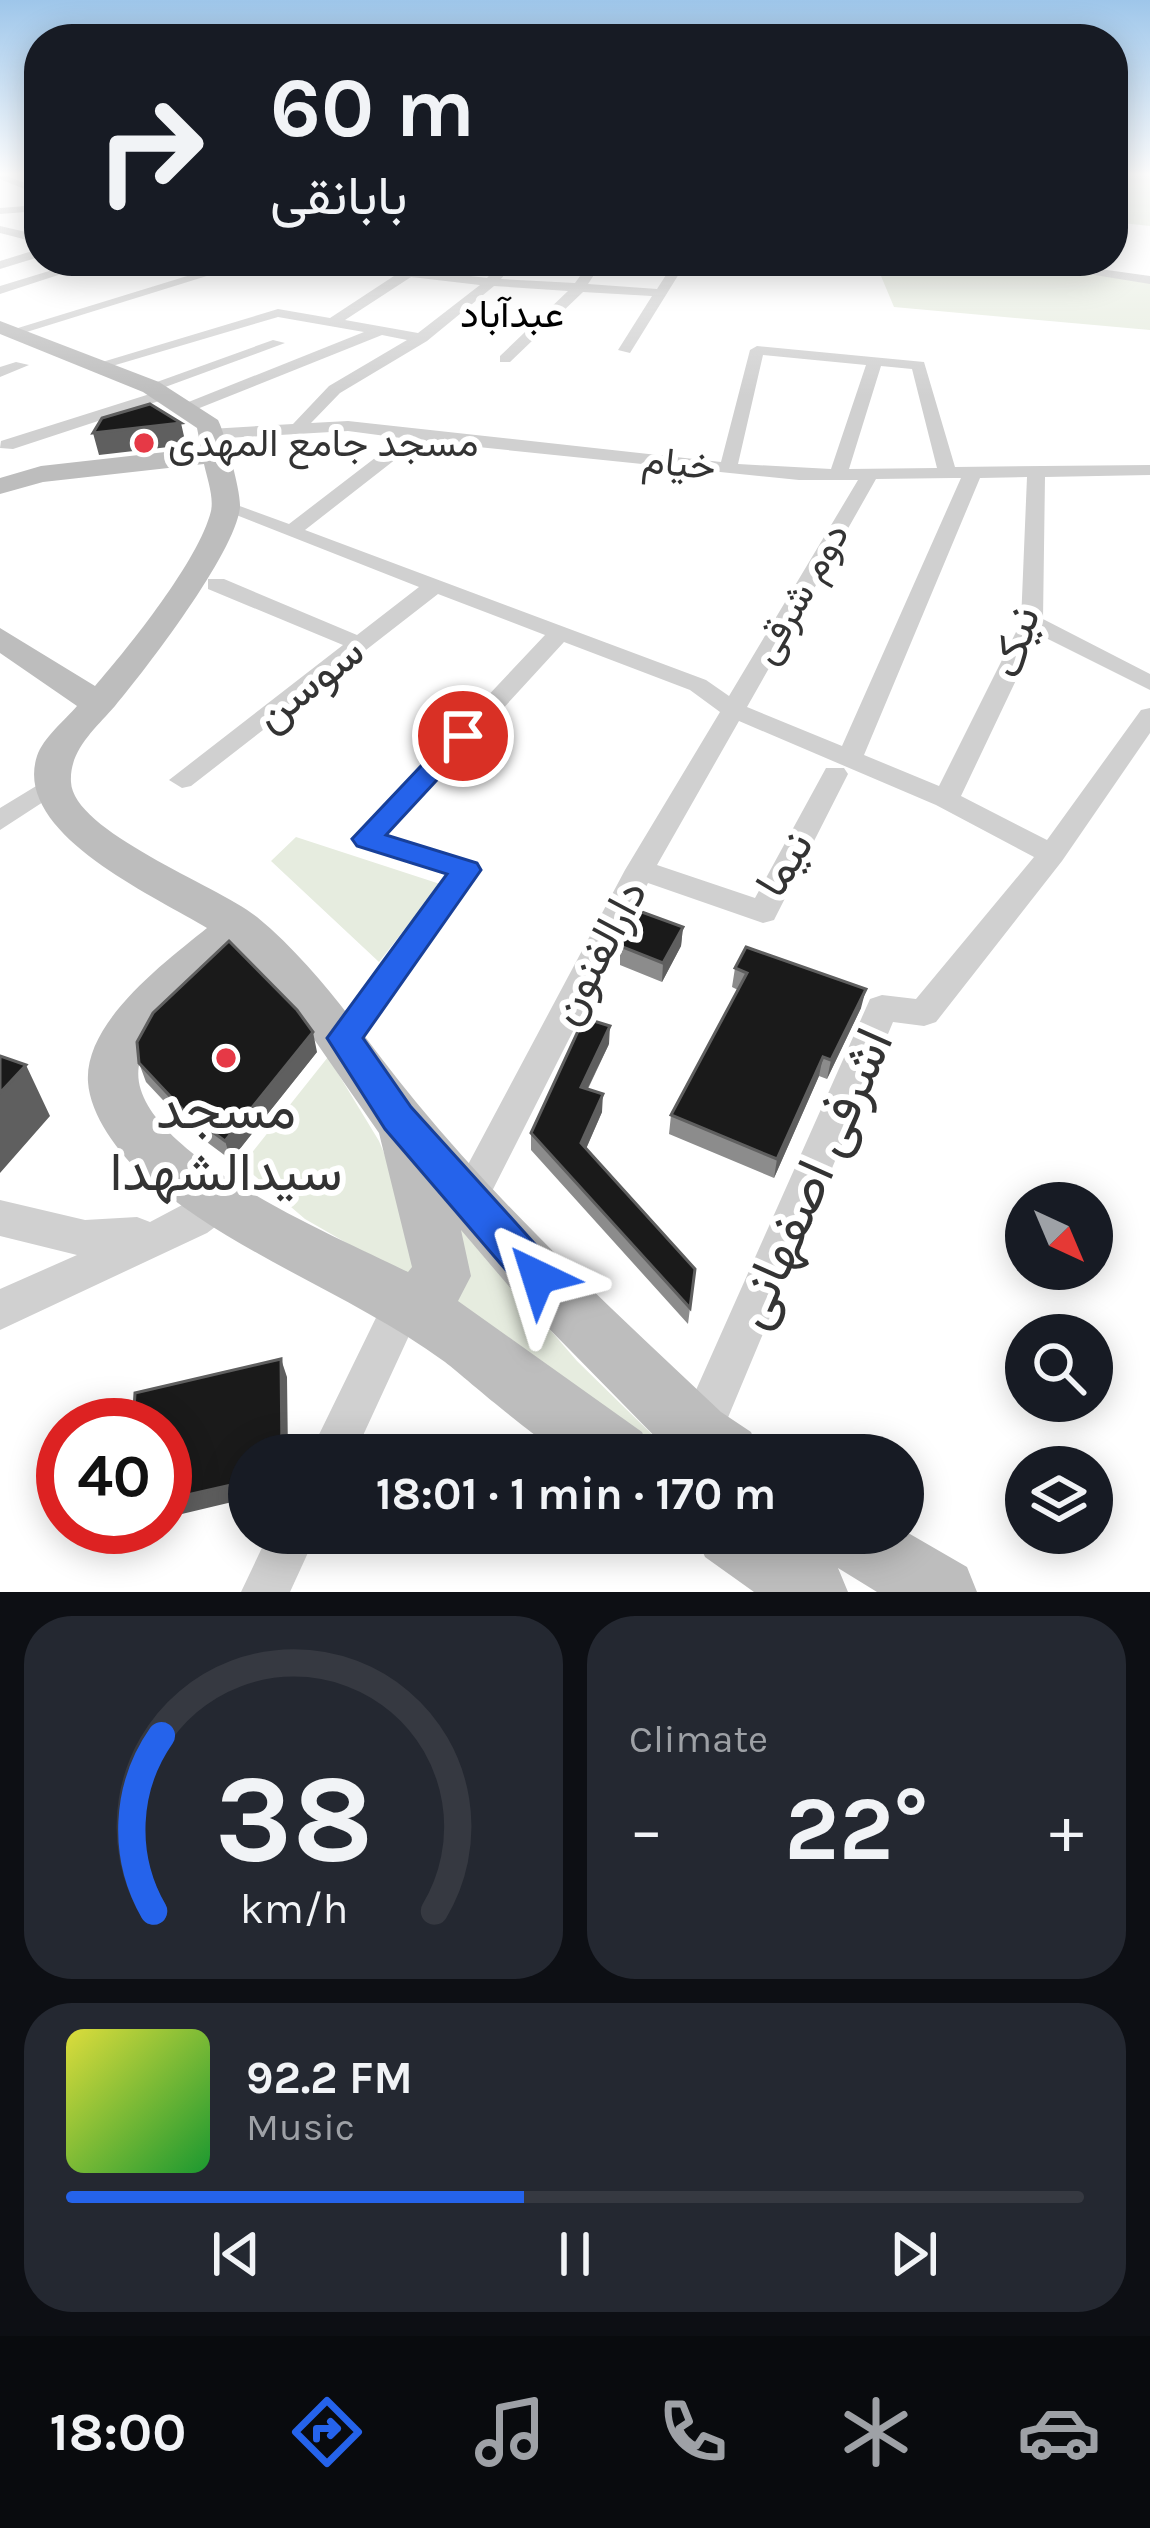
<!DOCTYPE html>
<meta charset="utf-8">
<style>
:root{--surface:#171b24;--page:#242831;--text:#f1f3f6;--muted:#9ea1a6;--line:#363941;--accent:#2563eb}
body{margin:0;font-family:Karla,Vazirmatn,sans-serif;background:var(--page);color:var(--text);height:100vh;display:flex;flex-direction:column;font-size:45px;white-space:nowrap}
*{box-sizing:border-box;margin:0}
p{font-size:39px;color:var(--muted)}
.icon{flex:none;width:66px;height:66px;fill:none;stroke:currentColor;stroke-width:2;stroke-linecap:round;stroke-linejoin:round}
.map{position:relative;height:1592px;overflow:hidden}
.sheet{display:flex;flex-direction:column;gap:24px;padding:24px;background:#0d0f14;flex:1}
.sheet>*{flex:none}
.hud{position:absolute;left:24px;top:24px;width:1104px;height:252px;border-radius:48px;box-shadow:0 6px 30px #0003;background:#171b24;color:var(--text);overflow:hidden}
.needle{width:78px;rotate:136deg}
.controls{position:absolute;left:1005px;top:1182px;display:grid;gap:24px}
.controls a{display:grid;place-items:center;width:108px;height:108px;border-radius:50%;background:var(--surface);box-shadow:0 6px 30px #0003;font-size:60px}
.speed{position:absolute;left:36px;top:1398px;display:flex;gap:24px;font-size:60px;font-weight:700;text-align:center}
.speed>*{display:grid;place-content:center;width:156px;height:156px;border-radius:50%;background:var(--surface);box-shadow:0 6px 30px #0003;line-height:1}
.speed .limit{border:18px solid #d22;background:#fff;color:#111}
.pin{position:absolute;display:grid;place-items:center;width:102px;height:102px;color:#fff;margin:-51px;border:6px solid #fff;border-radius:50%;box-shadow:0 3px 12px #0007}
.me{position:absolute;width:132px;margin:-66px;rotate:319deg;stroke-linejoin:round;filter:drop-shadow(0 0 9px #0008)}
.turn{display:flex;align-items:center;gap:42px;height:252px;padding:0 48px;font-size:54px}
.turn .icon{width:156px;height:156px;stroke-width:2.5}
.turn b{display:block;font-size:84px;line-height:102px}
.big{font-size:90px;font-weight:700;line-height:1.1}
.sheet .card{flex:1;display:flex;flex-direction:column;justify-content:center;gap:18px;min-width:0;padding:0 42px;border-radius:48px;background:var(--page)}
.sheet .dial{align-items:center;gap:0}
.dial svg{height:312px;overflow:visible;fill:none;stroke:var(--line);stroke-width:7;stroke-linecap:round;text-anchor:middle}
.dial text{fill:var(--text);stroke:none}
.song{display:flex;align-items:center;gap:36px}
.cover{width:144px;height:144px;border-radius:18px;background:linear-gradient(135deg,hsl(60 70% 55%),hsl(130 70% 35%))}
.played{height:12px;border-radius:6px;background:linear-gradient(90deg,var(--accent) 45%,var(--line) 45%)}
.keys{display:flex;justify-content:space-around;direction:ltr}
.heat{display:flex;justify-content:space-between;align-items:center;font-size:66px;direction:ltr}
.sheet .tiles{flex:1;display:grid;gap:24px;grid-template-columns:1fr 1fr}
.card:last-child{grid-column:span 2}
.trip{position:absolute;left:228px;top:1434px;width:696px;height:120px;border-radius:60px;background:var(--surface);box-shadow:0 6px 30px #0003;font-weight:700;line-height:120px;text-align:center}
.tab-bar{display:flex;height:192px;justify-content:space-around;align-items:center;background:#090b0e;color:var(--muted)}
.tab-bar .icon{width:84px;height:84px}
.tab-bar .selected{color:var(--accent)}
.tab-bar b{font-size:54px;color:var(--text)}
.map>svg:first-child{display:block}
</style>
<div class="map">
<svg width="1150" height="1592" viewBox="0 0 1150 1592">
<rect width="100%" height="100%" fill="#fff"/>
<!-- green -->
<path fill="#e6ecdf" d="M1113,174h37v52l-37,-4z
M959,261h44l147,21v48l-256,-23 -13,-31 25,-10 44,6z
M296,837l144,47 -61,78 -108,-101z
M328,1057l51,84 41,99 -9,40 -106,-61 -63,-54z
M438,1200l139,161 96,94h-7l-221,-156z"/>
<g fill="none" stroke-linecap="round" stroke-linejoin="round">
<!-- street -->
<path fill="#d0d0d0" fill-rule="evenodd" d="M0,174l39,14v7l-39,-16z
M39,205v6l-39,3v-6z
M0,226l39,9v8l-39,-10z
M39,249v8l-39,12v-8z
M82,261h19l-101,33v-8z
M236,261h19l-238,74 -12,-3z
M310,261h38l139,17 15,-17h13l-14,18 74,4 16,-22h12l-15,23 69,5 18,-28h12l-57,92 -12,-3 34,-54 -69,-4 -73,70h-10v-6l68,-65 -74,-5 -67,55 -87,52 -29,30 37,-2 373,41 29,-112 7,-4 167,16 31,105 195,-2v10l-105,2 -2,142 107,55v16l-112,-56 -77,162 86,44 94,-130 9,-2v25l-88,128 -126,161 -12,4 -31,-4 -179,429 -11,4 -21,-4 -6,-16 194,-436 12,-4 34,4 118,-142 -98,-52 -197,-84 -82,144 98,33 71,-130h18l4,6 -74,146 -11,3 -115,-40 -166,328 -13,5 -13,-5 -6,-12 6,-12 169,-317 95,-158 -30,-22 -126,-48 -177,193 89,28 5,7 -124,177 -12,4 -12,-4 -5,-9 5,-9 114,-155 -90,-28 -4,-7 192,-204 -107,-41 -247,192 -9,2 -13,-8 174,-135 -135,-56v-10h16l133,56 62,-48 -203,-80 10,-6 63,23 112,-86 -53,-7 -138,8 -9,-5 9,-5 83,-5 36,-38 78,-46 -25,-5 -195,78 -6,-2v-6l183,-73 -86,-15 -176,52 -13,-3 189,-57 52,9 67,-44zM411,277l69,8 -62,48 -73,-13zM763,355l103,10 -35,104 -93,-5zM881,366l31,3 25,99 -88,1zM419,441l380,39h59l-129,216 -23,-16 -401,-150zM1027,477l-6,145 -82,164 -75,-31 116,-277zM953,478h8l-119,268 -95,-39 129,-228z
M1009,261h33l108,15v8z
M273,340l12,3 -128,47 -14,-3z
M16,362l13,3 -29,12v-10z
M153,393l8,5 -2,3 -146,48 -13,-1 1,-7z
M51,777l9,2 4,6 -4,6 -60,39v-22z
M218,1186l13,5 6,12 -6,12 -24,18 -207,97v-41l77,-34 -77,-19v-36l85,20 52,-3 13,5z
M405,1281l14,6 6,14 -71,154h-45l82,-168z
M269,1533h48l-27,59h-49z"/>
<!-- secondary -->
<path fill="#bdbdbd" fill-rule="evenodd" d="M0,321l159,61 59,38c7,14 23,71 22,87 -4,45 -94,162 -125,199 -19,22 -46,44 -44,76 2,50 148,104 186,135 65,54 106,121 159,185 92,112 200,211 305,310l30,20 9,23h-87l-155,-158 -57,-67 10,46 -13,25 184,131 9,23c-25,0 -57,5 -82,0 -21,-4 -101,-75 -124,-93 -96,-70 -213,-108 -302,-187 -24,-21 -53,-60 -55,-93 -4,-60 77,-120 119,-154 -54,-33 -195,-95 -170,-172 6,-18 28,-36 40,-50l-77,-53v-25l95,58c34,-39 104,-126 116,-175 3,-14 -4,-33 -7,-47l-161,18 -43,12v-16l41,-12 160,-18 -4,-20 -54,-36 -143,-58zM237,952l54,54 88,127 33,134 -4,5c-61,-31 -292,-125 -268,-211 12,-44 65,-80 97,-109z
M903,1530l64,37 10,25h-100l-39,-24 10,24h-94l-49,-35 -10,-24h93l31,21 -9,-21z"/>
</g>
<!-- wall -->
<path fill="#8c8c8c" d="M683,927l-2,19 -19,36 -42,-17v-19z
M735,968l126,40 -34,71 -8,-3 -45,102 -105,-44 2,-19 67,-125 -6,-3z
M609,1044l-21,45 14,23 -16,37 109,120 -7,55 -157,-174v-17z
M317,1052l-86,108 -39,-29 -46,-49 -7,-19z"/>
<!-- shaded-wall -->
<path fill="#5f5f5f" d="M181,423l5,22 -87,10 -6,-22z
M683,927l-2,19 -19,36 1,-19z
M866,989l-5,19 -34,71 4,-19z
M610,1026l-1,18 -29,60 1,-17z
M313,1032l4,20 -86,108 -6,-19z
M823,1057l-4,19 -45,102 3,-19z
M26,1065l24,51 -50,57v-80z
M603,1094l-1,18 -21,48v-17z
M281,1359l6,18 1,78h-6z
M249,1481v17l-84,20v-18z"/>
<!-- building -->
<path fill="#1a1a1a" stroke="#5f5f5f" stroke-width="3" d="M150,404l31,19 -88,10 9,-15z
M639,911l44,16 -20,36 -43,-17z
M229,941l68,69 16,22 -88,109 -40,-29 -46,-49 -2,-21 16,-29z
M746,947l120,42 -35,71 -8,-3 -46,102 -106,-44 76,-142 -12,-5z
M584,1018l26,8 -29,61 22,7 -22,49 114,126 -5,39 -159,-175z
M0,1056l26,9 -26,28z
M281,1359l1,96h-33v26l-84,19v-75h-32l2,-32z"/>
<!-- sky -->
<linearGradient id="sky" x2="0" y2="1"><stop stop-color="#9ec6ea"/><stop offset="0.44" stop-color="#fff"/><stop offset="1" stop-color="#fff" stop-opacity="0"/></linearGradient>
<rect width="1150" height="396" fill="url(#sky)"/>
<!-- route -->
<path fill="#2563eb" stroke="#184099" stroke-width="3" d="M463,728l13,8 -4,6 -86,93 91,28 4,7 -118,168 48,69 141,156 6,14 -6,14 -14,5 -14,-5 -139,-162 -58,-91 120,-164 -90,-28 -5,-7 102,-108z"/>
<!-- markers -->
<g fill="#e63946" stroke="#fff" stroke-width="4.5">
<circle cx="144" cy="443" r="12"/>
<circle cx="226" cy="1058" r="12"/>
</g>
<g text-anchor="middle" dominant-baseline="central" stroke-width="12" stroke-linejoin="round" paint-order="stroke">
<!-- far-neighbourhood labels -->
<g font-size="39" fill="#000" stroke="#fff">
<text x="512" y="314">عبدآباد</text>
</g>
<!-- far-poi labels -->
<g font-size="39" fill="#333" stroke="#fff" text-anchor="start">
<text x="168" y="443">مسجد جامع المهدی</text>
</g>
<!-- far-street labels -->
<g font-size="39" fill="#333" stroke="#fff">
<text transform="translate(679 463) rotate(6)">خیام</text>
<text transform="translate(800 593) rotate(-60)">دوم شرقی</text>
</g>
<!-- street labels -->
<g font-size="45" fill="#333" stroke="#fff">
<text transform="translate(1015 642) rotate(-73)">نیک</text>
<text transform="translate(309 683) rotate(-38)">سوسن</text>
<text transform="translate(784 864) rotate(-59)">نیما</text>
<text transform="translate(598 952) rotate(-62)">دارالفنون</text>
</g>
<!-- near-poi labels -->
<g font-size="54" fill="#333" stroke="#fff">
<text x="226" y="1110">مسجد<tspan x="226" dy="62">سیدالشهدا</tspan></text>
</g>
<!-- near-street labels -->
<g font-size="54" fill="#333" stroke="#fff">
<text transform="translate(812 1178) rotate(-66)">اشرفی اصفهانی</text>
</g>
</g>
</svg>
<div class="controls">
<a><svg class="needle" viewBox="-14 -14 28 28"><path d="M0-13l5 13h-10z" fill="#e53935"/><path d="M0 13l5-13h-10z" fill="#9ea1a6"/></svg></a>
<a><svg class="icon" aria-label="search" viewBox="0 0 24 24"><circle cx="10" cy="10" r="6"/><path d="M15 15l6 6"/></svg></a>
<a><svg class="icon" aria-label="layers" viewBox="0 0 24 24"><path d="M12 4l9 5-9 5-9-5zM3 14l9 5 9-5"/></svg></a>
</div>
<div class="speed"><div class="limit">40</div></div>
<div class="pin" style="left:463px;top:736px;background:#d93025"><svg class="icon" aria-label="arrive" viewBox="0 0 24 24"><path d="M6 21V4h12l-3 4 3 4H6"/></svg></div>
<svg class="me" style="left:538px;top:1277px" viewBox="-20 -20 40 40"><path d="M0-17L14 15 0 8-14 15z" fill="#2563eb" stroke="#fff" stroke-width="4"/></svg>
<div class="trip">18:01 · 1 min · 170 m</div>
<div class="hud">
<div class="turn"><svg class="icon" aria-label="right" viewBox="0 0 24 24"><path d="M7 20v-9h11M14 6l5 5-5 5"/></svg><div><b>60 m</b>بابانقی</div></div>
</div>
</div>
<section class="sheet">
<div class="tiles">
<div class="card dial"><svg viewBox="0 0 100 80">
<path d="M14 69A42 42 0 1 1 86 69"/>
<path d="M14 69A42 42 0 0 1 16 24" stroke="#2563eb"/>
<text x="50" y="56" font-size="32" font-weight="700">38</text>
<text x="50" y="72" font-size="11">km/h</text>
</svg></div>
<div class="card"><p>Climate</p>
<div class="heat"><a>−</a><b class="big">22°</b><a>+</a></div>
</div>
<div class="card">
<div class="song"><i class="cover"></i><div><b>92.2 FM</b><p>Music</p></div></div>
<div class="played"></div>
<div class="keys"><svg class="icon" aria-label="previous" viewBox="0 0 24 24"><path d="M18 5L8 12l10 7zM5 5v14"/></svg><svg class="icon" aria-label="pause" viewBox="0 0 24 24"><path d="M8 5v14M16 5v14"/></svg><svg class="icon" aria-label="next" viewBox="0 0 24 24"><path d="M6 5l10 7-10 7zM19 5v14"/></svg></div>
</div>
</div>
</section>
<nav class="tab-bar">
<b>18:00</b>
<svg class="icon selected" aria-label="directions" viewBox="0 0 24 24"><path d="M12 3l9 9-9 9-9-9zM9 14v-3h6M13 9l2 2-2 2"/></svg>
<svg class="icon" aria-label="music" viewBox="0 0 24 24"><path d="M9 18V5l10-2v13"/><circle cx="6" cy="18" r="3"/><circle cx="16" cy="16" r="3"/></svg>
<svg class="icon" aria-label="phone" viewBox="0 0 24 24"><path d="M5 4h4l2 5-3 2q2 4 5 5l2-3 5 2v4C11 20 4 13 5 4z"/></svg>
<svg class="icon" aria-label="climate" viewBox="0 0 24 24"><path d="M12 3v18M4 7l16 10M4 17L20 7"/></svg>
<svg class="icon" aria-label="car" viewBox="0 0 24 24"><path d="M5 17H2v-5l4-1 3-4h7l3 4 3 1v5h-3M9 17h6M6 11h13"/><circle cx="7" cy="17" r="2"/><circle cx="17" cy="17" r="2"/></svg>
</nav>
